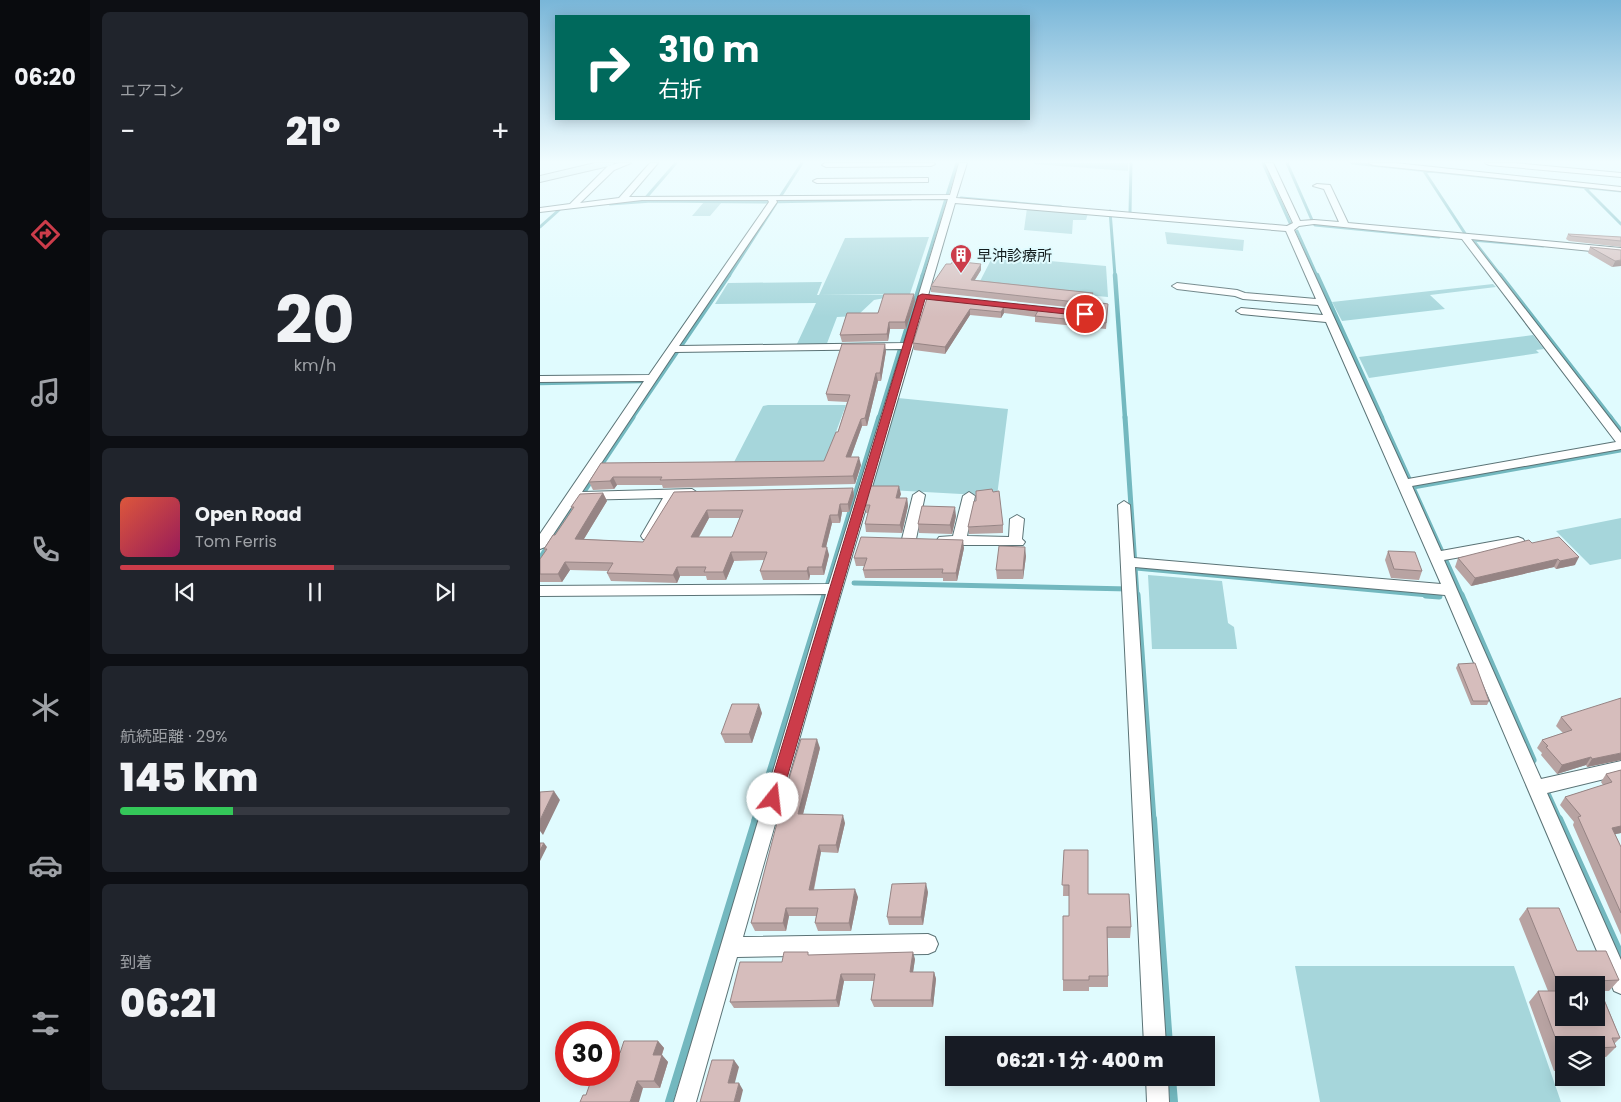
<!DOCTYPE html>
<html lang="ja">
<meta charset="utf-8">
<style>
:root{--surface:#171b24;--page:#20242c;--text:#f1f3f6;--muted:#9ea1a6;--line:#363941;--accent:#cc3c4a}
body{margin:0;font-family:Poppins,"Noto Sans JP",sans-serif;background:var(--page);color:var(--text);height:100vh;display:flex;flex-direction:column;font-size:19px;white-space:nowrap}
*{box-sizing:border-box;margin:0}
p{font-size:16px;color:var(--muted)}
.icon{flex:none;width:28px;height:28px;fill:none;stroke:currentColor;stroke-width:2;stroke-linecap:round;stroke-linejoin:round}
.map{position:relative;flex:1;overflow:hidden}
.sheet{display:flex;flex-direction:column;gap:12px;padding:12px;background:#0d0f14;width:450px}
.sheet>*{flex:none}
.top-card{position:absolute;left:15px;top:15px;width:475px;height:105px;border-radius:0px;box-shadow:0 2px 12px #0003;background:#00695c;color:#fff;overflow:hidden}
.controls{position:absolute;left:1015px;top:976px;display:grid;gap:10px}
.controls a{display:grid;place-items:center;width:50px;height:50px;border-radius:0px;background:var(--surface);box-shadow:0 2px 12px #0003;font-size:25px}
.speed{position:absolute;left:15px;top:1021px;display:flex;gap:10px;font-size:25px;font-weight:700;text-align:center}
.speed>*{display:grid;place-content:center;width:65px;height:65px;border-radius:50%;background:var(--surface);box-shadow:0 2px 12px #0003;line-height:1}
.speed .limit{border:8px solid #d22;background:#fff;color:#111}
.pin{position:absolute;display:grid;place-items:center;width:42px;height:42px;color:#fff;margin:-21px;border:2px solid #fff;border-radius:50%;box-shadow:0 1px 5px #0007}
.me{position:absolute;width:55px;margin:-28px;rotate:16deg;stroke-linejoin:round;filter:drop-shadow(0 0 4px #0008)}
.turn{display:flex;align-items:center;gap:18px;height:105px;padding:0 20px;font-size:22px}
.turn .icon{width:65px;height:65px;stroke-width:2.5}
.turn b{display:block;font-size:35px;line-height:42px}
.big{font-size:38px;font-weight:800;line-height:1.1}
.sheet .widget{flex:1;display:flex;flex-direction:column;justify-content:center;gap:8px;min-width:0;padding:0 18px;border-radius:8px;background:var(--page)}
.sheet .dial{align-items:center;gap:0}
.dial b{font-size:65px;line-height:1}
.song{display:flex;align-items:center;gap:15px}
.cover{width:60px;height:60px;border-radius:8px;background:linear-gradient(135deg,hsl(10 70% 55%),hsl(330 70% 35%))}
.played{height:5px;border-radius:2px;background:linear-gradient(90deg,var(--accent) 55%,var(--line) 55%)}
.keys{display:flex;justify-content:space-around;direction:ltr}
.heat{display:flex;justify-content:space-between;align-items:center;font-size:28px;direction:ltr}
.charge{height:8px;border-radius:4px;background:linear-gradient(90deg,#34c759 29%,var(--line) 0)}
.trip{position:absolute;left:405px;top:1036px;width:270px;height:50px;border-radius:0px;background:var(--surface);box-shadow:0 2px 12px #0003;font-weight:800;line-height:50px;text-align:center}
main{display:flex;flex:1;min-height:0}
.dock{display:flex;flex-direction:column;width:90px;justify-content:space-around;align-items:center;background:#090b0e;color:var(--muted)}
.dock .icon{width:35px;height:35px}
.dock .on{color:var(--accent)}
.dock b{font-size:22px;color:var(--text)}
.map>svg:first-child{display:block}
</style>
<main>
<nav class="dock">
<b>06:20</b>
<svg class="icon on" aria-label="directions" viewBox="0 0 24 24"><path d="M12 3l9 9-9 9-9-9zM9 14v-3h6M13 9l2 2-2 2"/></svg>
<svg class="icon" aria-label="music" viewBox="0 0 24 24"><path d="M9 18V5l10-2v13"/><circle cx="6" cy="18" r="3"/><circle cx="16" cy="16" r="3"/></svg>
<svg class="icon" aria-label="phone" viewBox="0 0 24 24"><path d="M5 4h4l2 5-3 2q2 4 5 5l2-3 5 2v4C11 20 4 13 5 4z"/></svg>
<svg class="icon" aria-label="climate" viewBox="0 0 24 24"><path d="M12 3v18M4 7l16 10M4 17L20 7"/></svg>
<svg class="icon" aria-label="car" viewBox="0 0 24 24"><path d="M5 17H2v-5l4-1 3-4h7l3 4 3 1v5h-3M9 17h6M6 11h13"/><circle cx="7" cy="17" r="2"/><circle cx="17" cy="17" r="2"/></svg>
<svg class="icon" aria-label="filters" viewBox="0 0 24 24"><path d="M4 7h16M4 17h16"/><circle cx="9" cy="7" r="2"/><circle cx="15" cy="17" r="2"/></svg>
</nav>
<section class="sheet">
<div class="widget"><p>エアコン</p>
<div class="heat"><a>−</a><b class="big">21°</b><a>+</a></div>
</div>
<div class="widget dial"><b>20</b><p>km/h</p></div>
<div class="widget">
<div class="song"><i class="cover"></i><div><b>Open Road</b><p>Tom Ferris</p></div></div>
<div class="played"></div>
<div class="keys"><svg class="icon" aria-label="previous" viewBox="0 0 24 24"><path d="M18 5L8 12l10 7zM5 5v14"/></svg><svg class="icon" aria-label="pause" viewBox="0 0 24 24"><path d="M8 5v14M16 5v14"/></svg><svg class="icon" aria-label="next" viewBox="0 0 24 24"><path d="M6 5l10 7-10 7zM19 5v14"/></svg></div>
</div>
<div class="widget"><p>航続距離 · 29%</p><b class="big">145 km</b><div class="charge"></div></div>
<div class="widget"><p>到着</p><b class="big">06:21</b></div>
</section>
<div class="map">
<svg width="1081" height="1102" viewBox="0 0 1081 1102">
<rect width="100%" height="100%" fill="#e0fbfe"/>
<!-- green -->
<path fill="#a6d6db" d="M494,163h94v8l-94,-7z
M164,202h18l-12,14h-18z
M487,208l61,5 -2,7h-13l-1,14 -48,-4z
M625,232l79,8 -1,11 -76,-7z
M389,237l-19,57 -91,1 26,-57z
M453,256l113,10 2,31 -130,-12z
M282,282l-5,13h84l-27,5 -17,16 -20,1 -11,29h-30l20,-43 -101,1 13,-21z
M953,284l3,3 -66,8 15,14 -103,12 -10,-19z
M993,335l11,14 -8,1 3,3 -170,25 -10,-21z
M358,398l110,11 -11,87 -126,-7z
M228,405h78l-22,59 -92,2 31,-60z
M1081,518v41l-31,6 -34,-34z
M608,575l74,6 6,42 6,4 3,22h-85z
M755,966h219l47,136h-241z"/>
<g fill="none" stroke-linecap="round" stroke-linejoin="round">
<!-- stream-far4 -->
<path stroke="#73b8bf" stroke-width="3" d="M723,163l27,60
M747,163l25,57
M812,163l269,28
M884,171l42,64
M1045,188l36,36
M421,198l100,9
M103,201l33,-38
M70,204l42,-3 115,1 144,-3
M570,211l5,65
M590,213l1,-50
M775,225l124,12
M0,227l19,-17
M757,231l20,45
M932,240l71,6
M933,240l28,36
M189,276l73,-113
M382,276l35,-113"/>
<!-- stream-far3 -->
<path stroke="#73b8bf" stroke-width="4.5" d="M575,275l10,143
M777,275l65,143
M960,275l111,143
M0,383l101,-2
M92,418l97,-143
M339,418l44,-143"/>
<!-- stream-far2 -->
<path stroke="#73b8bf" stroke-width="5" d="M585,417l12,179
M841,417l81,179
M1070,417l11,14
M59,468l34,-51
M873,487l207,-37
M0,558l53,-80
M596,568l303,28
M314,583l275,6
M284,596l55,-179"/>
<!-- stream-far1 -->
<path stroke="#73b8bf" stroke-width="7" d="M597,595l16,225
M886,595l13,1
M921,595l72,165
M1004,787l15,33
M215,820l70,-225"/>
<!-- stream -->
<path stroke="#73b8bf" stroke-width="8" d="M613,819l16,226
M1019,819l62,137
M632,1078l2,24
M129,1102l87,-283"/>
<!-- street casing -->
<g stroke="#5b7376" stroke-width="2">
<path id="street" d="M79,163h12l-17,7 -34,33 39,-5 31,-35h8l-29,34 321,-2 9,-32h8l-11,35 331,28 6,-3 -28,-60h8l27,58 14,-1 25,2 -15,-33 -11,-3 4,-2 13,1 18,38 273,25v6l-150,-15 150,194v16l-209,37 29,65 77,-14 5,2 2,3 -2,3 -5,2 -74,13 97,219 80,-18v14l-74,18 74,167v34l-7,-3 -169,-396 -310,-28 31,478h-22l-26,-540 6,-4 6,4 4,53 307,26 -115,-262 -85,-8 -5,-3 5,-3 82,7 -5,-10 -75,-6 -8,-3 -58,-7 -5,-3 5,-3 60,7 8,3 71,6 -30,-68 -331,-28 -127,435 -85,299 185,-3 7,3 3,7 -3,7 -7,3 -191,3 -41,145h-22l152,-508 -286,2v-10l289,-2 73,-235 -227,3 -93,140 110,-3 6,4 -1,3 -20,1 -24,42h-10l-2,-3 22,-38 -87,2 -31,47 -5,2v-15l104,-153 -104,1v-6l109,-1 120,-173 -1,-2h-126l-102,12v-4l30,-4 38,-38zM408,199l-44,144 -225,3 98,-144 -1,-2zM774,224l148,15 154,203 -208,37 -114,-249 5,-4z
M285,163h109l1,1 -4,2 -105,1 -4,-2z
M829,163h26l226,24v4l-248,-26z
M945,163h29l107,10v4l-132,-12z
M388,178v4h-3l-108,1 -4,-2 4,-2z
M379,491l6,4 -9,44 -2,3h-10l-2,-3 11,-44z
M429,492l6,4 -8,40 42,1 1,-18 7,-4 7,4 -2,20 3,3 -2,3h-64l-20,-2 -2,-3 2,-3 14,-1 10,-40z
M606,1078h22l1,24h-22z"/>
</g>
<!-- secondary casing -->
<g stroke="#5b7376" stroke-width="2">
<path id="secondary" d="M55,163h19l-1,2 -73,17v-6z"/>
</g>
<!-- street -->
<use href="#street" fill="#fff" fill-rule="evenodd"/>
<!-- secondary -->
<use href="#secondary" fill="#cfebee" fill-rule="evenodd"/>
</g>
<!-- wall -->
<path fill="#b8a3a2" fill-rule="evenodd" d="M1028,234l53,3v10l-52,-6 -3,-2z
M1050,247l31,3 -9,17 -24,-14z
M441,270l-6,10 118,13v6l-1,2 16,3 -2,25 -71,-7v-5l-31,-4 -3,5 -31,-3 -25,39 -31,-4 -1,-7 15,-48 157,18 3,-2 -3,-2 -154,-17v-6z
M375,301l-9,28h-16l-2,12 -46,1 -2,-7 38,-22z
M346,351l-5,30h-3l-11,45h-5l-11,31 10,8 -6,19 -192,4 -1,-3h-45l-3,4 -21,1 -4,-8 12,-19 223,-2 14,-29 9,-30 -19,-1 -2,-7z
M313,488l1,8 -5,16h-7l-2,11h-8l-6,24 3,8 -5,20h-14l-1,5h-46l-3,-9 4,-11 -30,1 -8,19h-19l-1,-4h-26l-3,7 -66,-2 -4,-8 1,-2 -38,-1 -8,12h-22v-23l5,-7 -1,-3 11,-14 17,-25 -1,-3 32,-14 4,8 -23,38 59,3 31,-50zM169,518h31l-8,19h-33z
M361,494l-2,4h8l1,8 -6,27 -36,-1 -1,-8 3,-11h-2l-1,-8z
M416,516l-4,18 -33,-1 -1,-9z
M463,525v8l-34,1 -1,-7z
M992,543l43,22 -19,4 -2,-2 -83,19 -16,-19 3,-9z
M424,548l-7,33h-14v-3h-78l-2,-8 1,-4h-8l-2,-8z
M848,551l34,20 -3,9 -28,-2 -6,-18z
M486,556l-3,23h-26l-1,-9z
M918,664l31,37 -2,4h-16l-15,-37z
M222,713l-10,30h-27l-4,-9z
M1021,717l60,43 -34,7 -1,-2 -29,9 -16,-19 1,-2 -5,-5 5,-8 21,-7 -7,-7z
M280,748l-17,66 42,9 -7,30 -17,-1 -7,38 44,7 -7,34h-33l-3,-8 1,-7h-27l-3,15h-31l-4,-8 27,-101 -1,-3z
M1081,770v63l-6,1 6,13v88l-48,-110 1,-3 -14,-17 5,-8 38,-12 -2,-3 5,-8z
M524,850l24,44 43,33 -1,11h-23l1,38v11h-19v4h-26v-11l6,-64v-20h-6z
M388,892l-5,33h-34l-2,-8z
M987,908l50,43 42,29 -10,11h-8l19,47 -6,6 2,3 -10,10h-10v-12h-32v26h-10l-25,-69 9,-11h10l-29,-72z
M269,955l106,4 -2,13h21l2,7 -3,28h-59l-3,-7 3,-19h-30l-5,26 -105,1 -4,-6 52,-40z
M118,1041l6,7 -2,7 6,7 -8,26h-17l-57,7 34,-42z"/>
<!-- shaded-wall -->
<path fill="#968484" d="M1081,260v6l-9,1 3,-6z
M441,264v6l-10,16v-6z
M553,293v6l-4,8v-6z
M374,294l1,7 -9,28 -1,-7z
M464,307v6l-3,5v-6z
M430,309v6l-25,39v-7z
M349,322l1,7 -2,12 -1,-7z
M345,344l1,7 -5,30 -1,-8z
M336,373l2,8 -11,45 -2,-8z
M321,419l1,7 -14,39 -2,-8z
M319,457l2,8 -6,19 -2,-8z
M73,477l4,8 -3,4 -4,-8z
M359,486l2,8 -4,11 -1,-7z
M313,488l1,8 -5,16 -1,-8z
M63,493l4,8 -28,46 -4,-8z
M367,498l1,8 -6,27 -2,-8z
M300,504l2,8 -2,11 -2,-8z
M415,507l1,9 -4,18 -2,-9z
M167,510l2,8 -15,27 -3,-8z
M290,515l2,8 -8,32 -2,-8z
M423,540l1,8 -7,33 -1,-8z
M287,547l2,8 -5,20 -2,-8z
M485,547l1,9 -3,23v-9z
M191,552l3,9 -8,19 -3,-8z
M1039,557l-4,8 -19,4 4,-8z
M1018,559l-4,8 -83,19 4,-8z
M25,562l5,8 -8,12 -4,-8z
M137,567l3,9 -3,7 -4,-8z
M268,567l2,8 -1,5 -2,-9z
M219,704l3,9 -10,30 -3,-9z
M277,739l3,9 -19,74 -3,-8z
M1081,753v7l-34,7 5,-8z
M1051,757l-5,8 -29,9 5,-9z
M14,791l6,9 -17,35 -3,-4v-11z
M303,815l2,8 -7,30 -2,-8z
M1081,826v7l-15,3 6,-8z
M4,843l3,4 -7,14v-11z
M279,845l2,7 -9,45 -3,-7z
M386,883l2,9 -5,33 -2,-8z
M315,889l3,8 -7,34 -2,-8z
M246,908l3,8 -3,15 -3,-8z
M373,952l2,7 -3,20 -2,-7z
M394,972l2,7 -3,28 -2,-7z
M301,974l3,7 -5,26 -3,-7z
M118,1041l6,7 -5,14 -6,-7z
M122,1055l6,7 -8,26 -6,-7z
M194,1060l5,7 -6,23 -5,-7z
M97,1081l6,7 -4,14h-9z
M199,1083l4,7 -3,12h-6z"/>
<!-- building -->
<path fill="#d6bdbc" stroke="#968484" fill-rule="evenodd" d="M1028,234l53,3v4l-50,-5z
M1050,247l31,3v10l-6,1z
M413,261l28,3 -10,16 122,13 -4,8 19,3 -2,19 -71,-7 3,-5 -34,-4 -3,5 -31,-3 -25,38 -32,-4 15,-48 157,18 7,-4 -7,-6 -154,-17 15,-22h5z
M344,294h30l-9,28h-16l-2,12 -47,1 7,-22h31z
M302,344h43l-5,29h-4l-11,45 -4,1 -15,38h13l-6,19 -193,4 2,-3h-49l-3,4 -21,1 12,-19 223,-2 12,-29h2l12,-37 -24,-1z
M330,486h29l-3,12h11l-7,27 -35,-1 5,-19h-5z
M313,488l-5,16h-8l-2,11h-8l-8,32h5l-5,20h-14l-1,4h-47l7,-19h-36l-8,20h-19l2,-5h-29l-4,8 -66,-2 6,-10 -48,-1 -7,12h-18v-15l7,-10h-3l9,-14h2l19,-28h-3l9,-13 23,-1 -28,46 68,3 31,-50zM167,510h36l-11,27h-41z
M452,489l1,3 6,-1 4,34 -35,2 6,-26h2v-10z
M382,506l33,1 -5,18 -32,-1z
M321,537l102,3 -7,33h-14l1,-4 -80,1 4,-12h-13z
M1019,537l20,20 -19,4 -2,-2 -83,19 -17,-20 71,-18 3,3z
M459,546l26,1 -2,23h-27z
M848,551l27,1 7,19 -28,-2z
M935,663l14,38h-16l-15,-37z
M1081,698v55l-29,6 -1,-2 -29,8 -16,-18 2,-1 -6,-6 30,-10 -11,-13z
M192,704h27l-10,30h-28z
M261,739h16l-19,75 45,1 -7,30h-17l-10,45 46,-1 -6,34h-34l3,-15h-32l-3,15h-32l27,-104h-1z
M1081,770v56l-9,2 9,19v66l-43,-96 3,-1 -16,-19 47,-15 -6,-8z
M14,791l-14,29v-28z
M0,843h4l-4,7z
M524,850h24v44h41l2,33h-24l1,49h-19v4h-26v-64h6v-31h-7z
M386,883l-5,34h-34l5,-33z
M987,908h32l18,43h29l13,29 -23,1 24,57h-8l4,9 -20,1v-3h-32v16l-26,-70h23zM1024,985h32v33h-32z
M244,952h24v3l105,-3 -3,20h24l-3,28h-60l4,-26h-34l-5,26 -106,2 10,-40h42z
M84,1041h34l-5,14h9l-8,26h-17l-7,21h-50l3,-7h3l7,-20h16v-22h11z
M172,1060h22l-6,23h11l-5,19h-34z"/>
<!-- sky -->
<linearGradient id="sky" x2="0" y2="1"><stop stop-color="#79b6d8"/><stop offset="0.51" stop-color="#f1fdff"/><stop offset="1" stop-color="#f1fdff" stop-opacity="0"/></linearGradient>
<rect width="1081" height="317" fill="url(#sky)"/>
<!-- route -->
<path fill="#cc3c4a" stroke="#852730" d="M382,294l163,17 4,3 -4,2 -160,-17 -144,500 -2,5 -6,2 -5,-2 -2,-5 152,-503z"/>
<!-- icons -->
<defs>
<g id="building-pin" transform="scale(1.125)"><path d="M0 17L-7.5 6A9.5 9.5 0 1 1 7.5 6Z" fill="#cc3c4a" stroke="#e0fbfe"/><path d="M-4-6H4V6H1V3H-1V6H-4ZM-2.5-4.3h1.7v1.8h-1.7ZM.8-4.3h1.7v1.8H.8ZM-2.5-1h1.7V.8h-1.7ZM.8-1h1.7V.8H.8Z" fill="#fff"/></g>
</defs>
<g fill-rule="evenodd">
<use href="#building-pin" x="421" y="255"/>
</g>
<g text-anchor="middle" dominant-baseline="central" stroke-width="4" stroke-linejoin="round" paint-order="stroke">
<!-- far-poi labels -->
<g font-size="15" fill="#141d1e" stroke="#e0fbfe" text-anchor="start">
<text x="437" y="255">早沖診療所</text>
</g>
</g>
</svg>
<div class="controls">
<a><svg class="icon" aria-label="sound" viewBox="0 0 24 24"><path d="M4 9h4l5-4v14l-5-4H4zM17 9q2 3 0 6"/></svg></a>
<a><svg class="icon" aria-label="layers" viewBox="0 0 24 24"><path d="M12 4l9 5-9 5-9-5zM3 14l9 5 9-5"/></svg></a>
</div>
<div class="speed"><div class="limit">30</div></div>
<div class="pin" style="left:545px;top:314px;background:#d93025"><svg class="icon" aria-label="arrive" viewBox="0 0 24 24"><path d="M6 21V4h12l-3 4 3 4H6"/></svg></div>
<svg class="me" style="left:233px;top:799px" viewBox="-20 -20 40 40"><circle r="19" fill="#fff"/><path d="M0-13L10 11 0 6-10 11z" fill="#cc3c4a"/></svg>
<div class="trip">06:21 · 1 分 · 400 m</div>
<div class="top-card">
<div class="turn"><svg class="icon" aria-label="right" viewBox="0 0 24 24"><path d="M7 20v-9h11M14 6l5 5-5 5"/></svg><div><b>310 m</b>右折</div></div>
</div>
</div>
</main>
